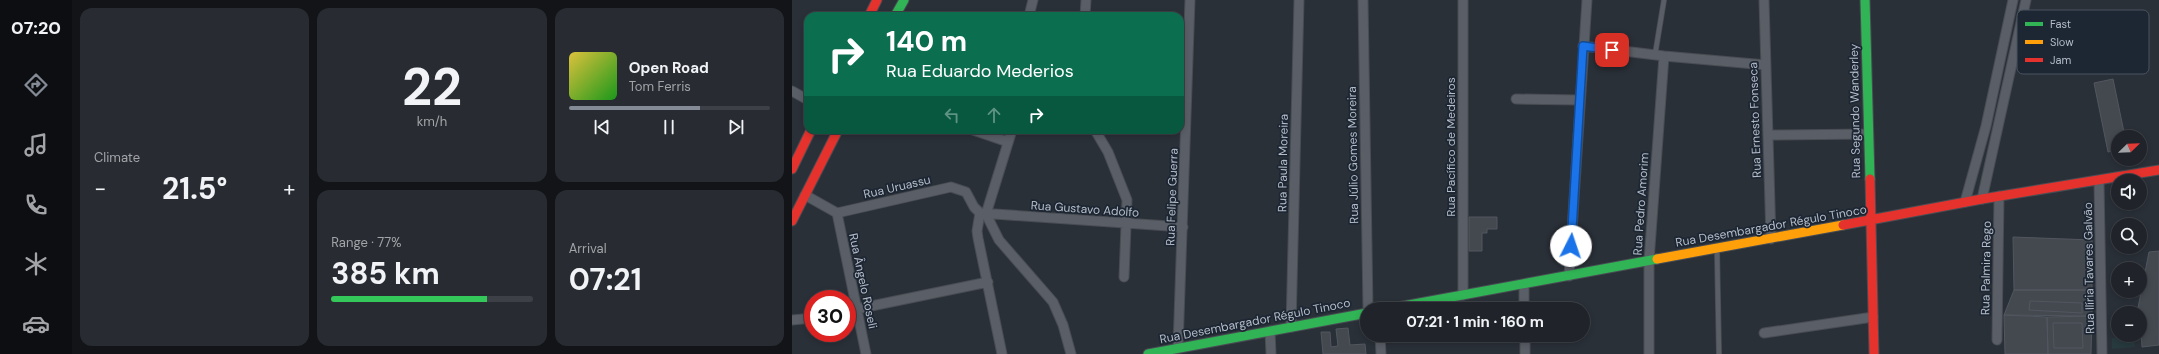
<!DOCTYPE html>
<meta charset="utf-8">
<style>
:root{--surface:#20242a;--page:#282c32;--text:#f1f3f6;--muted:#a2a4a8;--line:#3d4147;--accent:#848b96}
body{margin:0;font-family:"DM Sans",sans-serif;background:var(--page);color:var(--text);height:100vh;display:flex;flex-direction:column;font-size:15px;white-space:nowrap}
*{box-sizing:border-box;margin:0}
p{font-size:13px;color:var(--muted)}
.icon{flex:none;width:22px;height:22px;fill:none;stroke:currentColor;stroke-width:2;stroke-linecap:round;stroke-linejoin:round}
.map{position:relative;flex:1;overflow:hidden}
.drawer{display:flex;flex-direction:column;gap:8px;padding:8px;background:#121417;width:720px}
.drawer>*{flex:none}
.banner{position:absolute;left:12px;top:12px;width:380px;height:122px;border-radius:12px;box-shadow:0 2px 6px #0003,0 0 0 1px var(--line);background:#0b6e4f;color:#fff;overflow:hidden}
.needle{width:26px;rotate:67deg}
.fabs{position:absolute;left:1319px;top:130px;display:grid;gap:8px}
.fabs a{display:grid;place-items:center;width:36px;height:36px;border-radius:50%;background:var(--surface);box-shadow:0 2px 6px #0003,0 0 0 1px var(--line);font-size:20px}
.speed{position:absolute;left:12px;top:290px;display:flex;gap:8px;font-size:20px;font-weight:700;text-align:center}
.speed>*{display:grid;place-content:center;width:52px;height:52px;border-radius:50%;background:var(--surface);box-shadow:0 2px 6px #0003,0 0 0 1px var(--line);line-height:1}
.speed .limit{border:6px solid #d22;background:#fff;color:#111}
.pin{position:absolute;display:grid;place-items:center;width:34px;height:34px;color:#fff;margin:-17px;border-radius:8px;box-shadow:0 2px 6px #0006}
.me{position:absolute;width:44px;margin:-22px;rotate:4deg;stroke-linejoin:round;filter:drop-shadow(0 0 3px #0008)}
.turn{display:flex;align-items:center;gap:14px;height:84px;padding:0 16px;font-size:18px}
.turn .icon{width:52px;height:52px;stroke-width:2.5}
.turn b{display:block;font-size:28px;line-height:34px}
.lanes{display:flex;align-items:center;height:38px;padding:0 16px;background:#0003;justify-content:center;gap:20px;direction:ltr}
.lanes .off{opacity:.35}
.big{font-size:30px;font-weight:700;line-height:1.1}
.drawer .widget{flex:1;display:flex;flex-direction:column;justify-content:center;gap:6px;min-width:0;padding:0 14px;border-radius:12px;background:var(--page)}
.drawer .dial{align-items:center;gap:0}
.dial b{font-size:52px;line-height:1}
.song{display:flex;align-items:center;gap:12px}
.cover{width:48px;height:48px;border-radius:6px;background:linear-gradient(135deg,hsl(50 70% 55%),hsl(120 70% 35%))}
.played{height:4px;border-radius:2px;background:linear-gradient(90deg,var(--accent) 65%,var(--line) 65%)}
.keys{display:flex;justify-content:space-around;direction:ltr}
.heat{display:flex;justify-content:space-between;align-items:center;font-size:22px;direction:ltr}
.charge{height:6px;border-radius:3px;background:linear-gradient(90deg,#34c759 77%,var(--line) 0)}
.drawer .tiles{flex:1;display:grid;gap:8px;grid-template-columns:repeat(3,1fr)}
.widget:first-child{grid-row:span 2}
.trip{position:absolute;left:568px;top:302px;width:230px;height:40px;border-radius:20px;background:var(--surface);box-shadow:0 2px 6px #0003,0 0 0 1px var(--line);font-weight:700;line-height:40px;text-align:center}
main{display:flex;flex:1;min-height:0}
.tab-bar{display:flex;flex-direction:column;width:72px;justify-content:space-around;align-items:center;background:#0d0e11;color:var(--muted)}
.tab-bar .icon{width:28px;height:28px}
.tab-bar .selected{color:var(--accent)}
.tab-bar b{font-size:18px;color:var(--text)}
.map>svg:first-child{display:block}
</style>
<main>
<nav class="tab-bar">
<b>07:20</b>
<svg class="icon selected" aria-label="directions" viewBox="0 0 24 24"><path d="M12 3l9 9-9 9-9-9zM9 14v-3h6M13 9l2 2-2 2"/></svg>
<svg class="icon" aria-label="music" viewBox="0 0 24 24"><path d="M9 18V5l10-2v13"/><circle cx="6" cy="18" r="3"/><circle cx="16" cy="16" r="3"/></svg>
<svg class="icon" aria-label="phone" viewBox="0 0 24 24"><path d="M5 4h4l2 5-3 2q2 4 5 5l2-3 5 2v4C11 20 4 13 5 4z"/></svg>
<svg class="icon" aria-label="climate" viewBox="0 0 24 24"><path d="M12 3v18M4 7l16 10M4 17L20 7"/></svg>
<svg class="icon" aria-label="car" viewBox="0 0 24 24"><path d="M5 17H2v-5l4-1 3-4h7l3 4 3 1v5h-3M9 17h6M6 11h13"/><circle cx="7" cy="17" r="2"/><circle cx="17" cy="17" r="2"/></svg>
</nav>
<section class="drawer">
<div class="tiles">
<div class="widget"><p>Climate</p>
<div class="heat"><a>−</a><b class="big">21.5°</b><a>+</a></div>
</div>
<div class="widget dial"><b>22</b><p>km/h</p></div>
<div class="widget">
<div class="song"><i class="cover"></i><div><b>Open Road</b><p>Tom Ferris</p></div></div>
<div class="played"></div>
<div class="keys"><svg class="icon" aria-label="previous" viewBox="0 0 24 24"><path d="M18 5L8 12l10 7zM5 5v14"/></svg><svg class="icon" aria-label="pause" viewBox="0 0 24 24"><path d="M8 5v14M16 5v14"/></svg><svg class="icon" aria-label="next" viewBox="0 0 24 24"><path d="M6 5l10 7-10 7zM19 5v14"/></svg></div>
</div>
<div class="widget"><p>Range · 77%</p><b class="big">385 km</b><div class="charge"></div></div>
<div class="widget"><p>Arrival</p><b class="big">07:21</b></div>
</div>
</section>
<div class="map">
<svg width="1367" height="354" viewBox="0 0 1367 354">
<rect width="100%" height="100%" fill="#2a3038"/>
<!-- green -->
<path fill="#273a3e" d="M1342,337l1,10 -23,2v-11z"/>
<!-- building -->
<path fill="#444950" stroke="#52575f" d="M1321,79l12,58h-7v13l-10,2 -14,-69z
M677,217h28v12h-10v4h-5v18h-13z
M1221,237l79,3v50h-78z
M1367,251v94l-17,2 -2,-34h-3l12,-61z
M1222,290h78v26l-88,-1z
M1238,301l52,2v10l-53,-3z
M1212,315l43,2 1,37h-43z
M1300,316l-1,38h-43l-1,-37z
M1261,323h29l1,25h-29z
M556,328l2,17 15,-1 1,10h-43l-2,-22h9l1,15 7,-1 -2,-17z"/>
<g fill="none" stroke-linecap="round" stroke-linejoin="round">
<!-- lane casing -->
<g stroke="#484c53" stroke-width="6">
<path id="lane" d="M863,55l9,-55
M925,249l2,105"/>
</g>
<!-- street casing -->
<g stroke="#484c53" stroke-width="11">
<path id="street" d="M571,0l5,309
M671,0v295
M972,0l7,239
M237,16l4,-16
M293,16l1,-16
M791,46l81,10 102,9
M0,91l16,9
M724,99l64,1
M181,130l35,12
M220,130l-26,84 13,26 54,62 10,23 8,29
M303,130l13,22 19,48 -3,77
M976,135l100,-1
M1307,181l3,173
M13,195l32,18 114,-26 15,5 8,15 6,6 203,14
M1190,199l44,-199
M1173,202l21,-76 27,-126
M45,213l29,141
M188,213l-3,18 1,7 24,116
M777,276l18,-276
M732,284v25
M55,311l141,-29
M0,320l21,-2
M499,327l8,-327
M478,331l1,23
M972,333l109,-16
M588,335l1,19
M733,335v19
M1205,340l2,-144
M386,347l12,-347
M857,354v-93l15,-205"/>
</g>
<!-- fast casing -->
<g stroke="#484c53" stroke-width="11">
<path id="fast" d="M1073,0l5,179
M103,16l9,-16
M595,309l270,-50
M356,354l219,-41"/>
</g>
<!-- slow casing -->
<g stroke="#484c53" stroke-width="11">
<path id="slow" d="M865,259l186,-34"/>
</g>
<!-- jam casing -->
<g stroke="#484c53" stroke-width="11">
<path id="jam" d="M77,16l8,-16
M0,169l19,-39
M1078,179l4,175
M0,221l46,-91
M1051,225l139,-26 177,-29"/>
</g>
<!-- lane -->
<use href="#lane" stroke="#5a5e66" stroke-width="4.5"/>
<!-- street -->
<use href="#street" stroke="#5a5e66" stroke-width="9"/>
<!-- fast -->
<use href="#fast" stroke="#30b455" stroke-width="9"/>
<!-- slow -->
<use href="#slow" stroke="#ff9f0a" stroke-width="9"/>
<!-- jam -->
<use href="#jam" stroke="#e5322d" stroke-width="9"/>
</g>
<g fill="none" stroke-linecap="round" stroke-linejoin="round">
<!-- route casing -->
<g stroke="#114b97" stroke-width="10">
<path id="route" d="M779,246l12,-200 29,4"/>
</g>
<!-- route -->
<use href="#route" stroke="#1a73e8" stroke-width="7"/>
</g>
<g text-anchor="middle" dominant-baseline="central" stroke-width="3.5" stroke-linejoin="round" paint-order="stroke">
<!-- street labels -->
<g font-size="12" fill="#b4bcc9" stroke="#1d2633">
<text transform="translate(1063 111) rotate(-91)">Rua Segundo Wanderley</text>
<text transform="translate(963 120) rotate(-92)">Rua Ernesto Fonseca</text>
<text transform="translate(659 147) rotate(-90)">Rua Pacífico de Medeiros</text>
<text transform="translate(561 155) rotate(-91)">Rua Júlio Gomes Moreira</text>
<text transform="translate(491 163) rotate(-89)">Rua Paula Moreira</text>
<text transform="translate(105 187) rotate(-13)">Rua Uruassu</text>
<text transform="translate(380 197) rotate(-88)">Rua Felipe Guerra</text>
<text transform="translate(849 204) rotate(-86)">Rua Pedro Amorim</text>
<text transform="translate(293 209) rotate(4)">Rua Gustavo Adolfo</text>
<text transform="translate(979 226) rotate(-10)">Rua Desembargador Régulo Tinoco</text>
<text transform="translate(1194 268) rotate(-89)">Rua Palmira Rego</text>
<text transform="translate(1297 268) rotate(-91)">Rua Ilíria Tavares Galvão</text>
<text transform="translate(71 281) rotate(78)">Rua Ângelo Roseli</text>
<text transform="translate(463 321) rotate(-11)">Rua Desembargador Régulo Tinoco</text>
</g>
</g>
<!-- legend -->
<rect x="1225" y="10" width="132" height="64" rx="6" fill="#1d2633" stroke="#4a5360" stroke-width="1"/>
<rect x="1233" y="22" width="18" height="4" fill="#30b455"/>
<rect x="1233" y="40" width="18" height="4" fill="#ff9f0a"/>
<rect x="1233" y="58" width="18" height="4" fill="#e5322d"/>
<g font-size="11" fill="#b4bcc9">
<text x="1258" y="28">Fast</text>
<text x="1258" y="46">Slow</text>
<text x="1258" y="64">Jam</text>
</g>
</svg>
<div class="fabs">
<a><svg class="needle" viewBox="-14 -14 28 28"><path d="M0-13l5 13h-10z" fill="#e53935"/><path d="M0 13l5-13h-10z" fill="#a2a4a8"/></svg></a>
<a><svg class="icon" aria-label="sound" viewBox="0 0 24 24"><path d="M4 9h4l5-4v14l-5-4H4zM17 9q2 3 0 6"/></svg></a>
<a><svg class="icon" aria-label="search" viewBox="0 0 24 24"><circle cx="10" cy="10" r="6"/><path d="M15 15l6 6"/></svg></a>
<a>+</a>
<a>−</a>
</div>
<div class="speed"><div class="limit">30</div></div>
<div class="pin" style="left:820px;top:50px;background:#d93025"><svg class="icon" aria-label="arrive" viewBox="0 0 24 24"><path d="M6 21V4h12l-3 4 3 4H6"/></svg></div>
<svg class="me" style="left:779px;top:246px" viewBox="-20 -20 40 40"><circle r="19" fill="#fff"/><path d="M0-13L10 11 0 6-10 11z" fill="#1a73e8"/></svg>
<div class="trip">07:21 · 1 min · 160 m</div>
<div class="banner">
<div class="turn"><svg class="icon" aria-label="right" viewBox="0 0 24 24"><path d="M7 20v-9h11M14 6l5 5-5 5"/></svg><div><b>140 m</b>Rua Eduardo Mederios</div></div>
<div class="lanes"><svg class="icon off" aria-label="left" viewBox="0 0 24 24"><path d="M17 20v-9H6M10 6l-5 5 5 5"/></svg><svg class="icon off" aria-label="ahead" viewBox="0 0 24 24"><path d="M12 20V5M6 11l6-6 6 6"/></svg><svg class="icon" aria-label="right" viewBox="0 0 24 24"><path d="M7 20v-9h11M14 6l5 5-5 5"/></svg></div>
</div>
</div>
</main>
